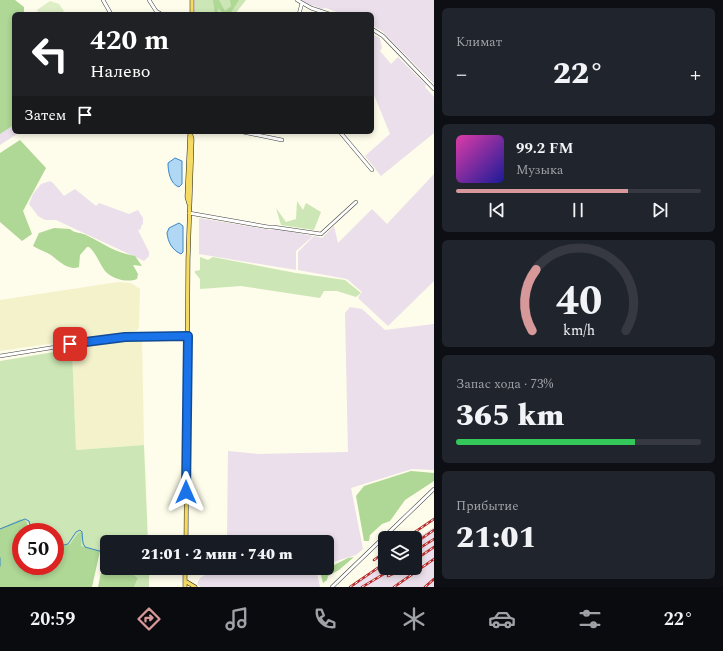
<!DOCTYPE html>
<html lang="ru">
<meta charset="utf-8">
<style>
:root{--surface:#171b24;--page:#20242c;--text:#f1f3f6;--muted:#9ea1a6;--line:#363941;--accent:#d79899}
body{margin:0;font-family:Spectral,serif;background:var(--page);color:var(--text);height:100vh;display:flex;flex-direction:column;font-size:15px;white-space:nowrap}
*{box-sizing:border-box;margin:0}
p{font-size:13px;color:var(--muted)}
.icon{flex:none;width:22px;height:22px;fill:none;stroke:currentColor;stroke-width:2;stroke-linecap:round;stroke-linejoin:round}
.map{position:relative;flex:1;overflow:hidden}
.drawer{display:flex;flex-direction:column;gap:8px;padding:8px;background:#0d0f14;width:289px}
.drawer>*{flex:none}
.top-card{position:absolute;left:12px;top:12px;width:362px;height:122px;border-radius:6px;box-shadow:0 2px 6px #0003;background:#202124;color:#fff;overflow:hidden}
.fabs{position:absolute;left:378px;top:531px;display:grid;gap:8px}
.fabs a{display:grid;place-items:center;width:44px;height:44px;border-radius:6px;background:var(--surface);box-shadow:0 2px 6px #0003;font-size:20px}
.speed{position:absolute;left:12px;top:523px;display:flex;gap:8px;font-size:20px;font-weight:700;text-align:center}
.speed>*{display:grid;place-content:center;width:52px;height:52px;border-radius:50%;background:var(--surface);box-shadow:0 2px 6px #0003;line-height:1}
.speed .limit{border:6px solid #d22;background:#fff;color:#111}
.pin{position:absolute;display:grid;place-items:center;width:34px;height:34px;color:#fff;margin:-17px;border-radius:8px;box-shadow:0 2px 6px #0006}
.me{position:absolute;width:44px;margin:-22px;rotate:0deg;stroke-linejoin:round;filter:drop-shadow(0 0 3px #0008)}
.turn{display:flex;align-items:center;gap:14px;height:84px;padding:0 12px;font-size:18px}
.turn .icon{width:52px;height:52px;stroke-width:2.5}
.turn b{display:block;font-size:28px;line-height:34px}
.then{display:flex;align-items:center;height:38px;padding:0 12px;background:#0003;gap:8px;font-size:15px}
.big{font-size:30px;font-weight:800;line-height:1.1}
.drawer .tile{flex:1;display:flex;flex-direction:column;justify-content:center;gap:6px;min-width:0;padding:0 14px;border-radius:6px;background:var(--page)}
.drawer .dial{align-items:center;gap:0}
.dial svg{height:104px;overflow:visible;fill:none;stroke:var(--line);stroke-width:7;stroke-linecap:round;text-anchor:middle}
.dial text{fill:var(--text);stroke:none}
.song{display:flex;align-items:center;gap:12px}
.cover{width:48px;height:48px;border-radius:6px;background:linear-gradient(135deg,hsl(320 70% 55%),hsl(240 70% 35%))}
.played{height:4px;border-radius:2px;background:linear-gradient(90deg,var(--accent) 70%,var(--line) 70%)}
.keys{display:flex;justify-content:space-around;direction:ltr}
.heat{display:flex;justify-content:space-between;align-items:center;font-size:22px;direction:ltr}
.charge{height:6px;border-radius:3px;background:linear-gradient(90deg,#34c759 73%,var(--line) 0)}
.trip{position:absolute;left:100px;top:535px;width:234px;height:40px;border-radius:6px;background:var(--surface);box-shadow:0 2px 6px #0003;font-weight:800;line-height:40px;text-align:center}
.dock{display:flex;height:64px;justify-content:space-around;align-items:center;background:#090b0e;color:var(--muted)}
.dock .icon{width:28px;height:28px}
.dock .selected{color:var(--accent)}
.dock b{font-size:18px;color:var(--text)}
main{display:flex;flex:1;min-height:0}
.map>svg:first-child{display:block}
</style>
<main>
<div class="map">
<svg width="434" height="587" viewBox="0 0 434 587">
<rect width="100%" height="100%" fill="#fefcea"/>
<!-- industrial -->
<path fill="#eadfea" d="M301,0h133v84l-51,-52 -11,-7v-11h-30l-16,-6 -6,1 -7,-4 -1,2z
M372,34l8,4 2,10 -2,3 11,13 7,-7 28,28 -1,2 9,10v36l-53,43 -16,-20 25,-22 -18,-44z
M14,125v7h6l-20,13v-11z
M434,174v107l-46,45 -30,-28 4,-6 -15,-13 -49,-9v-18l16,-16 8,2 12,-12 4,17 34,-34 15,15z
M50,181l3,2 11,13 11,-7 21,17 3,-3 30,11 9,-4 5,8v6l-2,2v3l-3,1 11,22v4l-5,5 -88,-41h-11l-7,-4 -9,-12 4,-10 8,-10z
M199,218l72,12 1,-2 41,8 -17,15v19l-97,-16z
M350,307l12,2 23,21 49,-6v146l-22,-1 -61,19 12,61 -7,6 -29,9v-22h-100l1,-91 30,3 90,-2 -3,-139z
M434,527v60h-85l36,-26v7h30v-28z
M216,568h100l4,19h-119l-4,-3 3,-6z"/>
<!-- farmland -->
<path fill="#f3f2cb" d="M118,282l13,1 9,6 -1,38 -3,4 -136,20v-51z
M142,340l2,105 -68,5 -4,-101 43,-8z"/>
<!-- green -->
<path fill="#cce7b5" d="M195,0h51l-11,14h-40z
M297,201l6,9 3,-7 15,9 -7,18 -33,-5 -5,-17 10,14 10,-3z
M200,257l8,3 5,-3 83,16 49,7 16,13 -5,4 -19,-6h-13l-4,7 -79,-12 -41,3v-10l-5,-6v-2l5,-1z
M72,349l4,101 68,-5 4,97h-41v11l-26,-7 2,-14 -5,1 -8,11 -15,3v-15h-23l-3,-8 -9,-5 -20,9v-167z
M125,568h24v19h-15l4,-9z"/>
<!-- forest -->
<path fill="#afd795" d="M0,0h15l9,7v7h-10v111l-14,9z
M213,0h6l6,11 6,-5 -1,-6h9l-9,14h-6l-6,-6 -1,6h-2z
M20,140l26,28 -23,43 9,23 -10,7 -22,-19v-69z
M54,228l16,1c5,5 12,3 18,7 16,8 28,17 47,20l7,10 -9,-1 5,9 -1,5c-10,4 -25,0 -32,-8 -6,-8 -8,-17 -16,-24h-2l-7,8 -1,12c-11,4 -20,-6 -28,-12 -6,-4 -12,-5 -18,-9l6,-13z
M411,471l23,2v8l-29,19 -15,21 -8,3 -12,11 -1,6h-5l-8,-45 8,-10z
M20,519l5,1 7,12h-11v34h34v-19l15,-3 8,-11 5,-2 -2,15 19,5 -8,36h-92v-59z
M105,553h2v15h18l13,10 -4,9h-36z
M354,557l-15,13 -11,6 -1,4 -4,3 -3,-11 28,-14z"/>
<!-- pitch -->
<path fill="#deeec7" d="M50,1l9,3 5,7 -4,3h-21l-2,-4z"/>
<!-- water -->
<path fill="#b0d7f4" stroke="#3987c9" d="M175,158l7,3v23l-3,3c-9,-3 -11,-16 -11,-24z
M179,223l4,3v26l-2,2c-9,-4 -13,-12 -14,-21l2,-5z"/>
<g fill="none" stroke-linecap="round" stroke-linejoin="round">
<!-- stream -->
<path stroke="#3987c9" stroke-width="1" d="M0,529l25,-10 4,2 3,11
M55,547l13,-3 8,-12 4,-2 2,2 1,11 2,4 18,5
M0,558v8"/>
<!-- minor casing -->
<g stroke="#3e3e3e" stroke-width="4">
<path id="minor" d="M103,0l8,14
M149,0l7,11 5,3
M297,0l14,8 18,6
M299,14l3,-11
M372,29l11,7 51,53
M243,132l39,8
M340,132l32,38
M189,213l79,14h5l48,7 35,-32
M0,356l112,-18 76,-2
M332,587l102,-98"/>
</g>
<!-- major casing -->
<g stroke="#1c1c1c" stroke-width="4.5">
<path id="major" d="M192,14v-14
M189,204l-2,-7 3,-64
M186,542l2,-283 4,-120 -2,-7
M185,581l10,6
M185,587v-19"/>
</g>
<!-- minor -->
<use href="#minor" stroke="#fff" stroke-width="3"/>
<!-- major -->
<use href="#major" stroke="#f5da63" stroke-width="3.5"/>
<!-- rail casing -->
<g stroke="#b72928" stroke-width="2.5">
<path id="rail" d="M406,538l28,-19
M415,543l19,-13
M415,551l19,-12
M374,560l11,-8
M415,560l19,-13
M388,576l18,-8
M350,587l35,-24
M362,587l32,-19
M394,587l40,-28
M425,587l9,-8"/>
</g>
<!-- rail -->
<use href="#rail" stroke="#fff" stroke-width="1" stroke-dasharray="3" stroke-linecap="butt"/>
</g>
<g fill="none" stroke-linecap="round" stroke-linejoin="round">
<!-- route casing -->
<g stroke="#114b97" stroke-width="10">
<path id="route" d="M70,344l55,-7 63,-1 -2,156"/>
</g>
<!-- route -->
<use href="#route" stroke="#1a73e8" stroke-width="7"/>
</g>
</svg>
<div class="fabs">
<a><svg class="icon" aria-label="layers" viewBox="0 0 24 24"><path d="M12 4l9 5-9 5-9-5zM3 14l9 5 9-5"/></svg></a>
</div>
<div class="speed"><div class="limit">50</div></div>
<div class="pin" style="left:70px;top:344px;background:#d93025"><svg class="icon" aria-label="arrive" viewBox="0 0 24 24"><path d="M6 21V4h12l-3 4 3 4H6"/></svg></div>
<svg class="me" style="left:186px;top:492px" viewBox="-20 -20 40 40"><path d="M0-17L14 15 0 8-14 15z" fill="#1a73e8" stroke="#fff" stroke-width="4"/></svg>
<div class="trip">21:01 · 2 мин · 740 m</div>
<div class="top-card">
<div class="turn"><svg class="icon" aria-label="left" viewBox="0 0 24 24"><path d="M17 20v-9H6M10 6l-5 5 5 5"/></svg><div><b>420 m</b>Налево</div></div>
<div class="then">Затем<svg class="icon" aria-label="arrive" viewBox="0 0 24 24"><path d="M6 21V4h12l-3 4 3 4H6"/></svg></div>
</div>
</div>
<section class="drawer">
<div class="tile"><p>Климат</p>
<div class="heat"><a>−</a><b class="big">22°</b><a>+</a></div>
</div>
<div class="tile">
<div class="song"><i class="cover"></i><div><b>99.2 FM</b><p>Музыка</p></div></div>
<div class="played"></div>
<div class="keys"><svg class="icon" aria-label="previous" viewBox="0 0 24 24"><path d="M18 5L8 12l10 7zM5 5v14"/></svg><svg class="icon" aria-label="pause" viewBox="0 0 24 24"><path d="M8 5v14M16 5v14"/></svg><svg class="icon" aria-label="next" viewBox="0 0 24 24"><path d="M6 5l10 7-10 7zM19 5v14"/></svg></div>
</div>
<div class="tile dial"><svg viewBox="0 0 100 80">
<path d="M14 69A42 42 0 1 1 86 69"/>
<path d="M14 69A42 42 0 0 1 17 22" stroke="#d79899"/>
<text x="50" y="56" font-size="32" font-weight="700">40</text>
<text x="50" y="72" font-size="11">km/h</text>
</svg></div>
<div class="tile"><p>Запас хода · 73%</p><b class="big">365 km</b><div class="charge"></div></div>
<div class="tile"><p>Прибытие</p><b class="big">21:01</b></div>
</section>
</main>
<nav class="dock">
<b>20:59</b>
<svg class="icon selected" aria-label="directions" viewBox="0 0 24 24"><path d="M12 3l9 9-9 9-9-9zM9 14v-3h6M13 9l2 2-2 2"/></svg>
<svg class="icon" aria-label="music" viewBox="0 0 24 24"><path d="M9 18V5l10-2v13"/><circle cx="6" cy="18" r="3"/><circle cx="16" cy="16" r="3"/></svg>
<svg class="icon" aria-label="phone" viewBox="0 0 24 24"><path d="M5 4h4l2 5-3 2q2 4 5 5l2-3 5 2v4C11 20 4 13 5 4z"/></svg>
<svg class="icon" aria-label="climate" viewBox="0 0 24 24"><path d="M12 3v18M4 7l16 10M4 17L20 7"/></svg>
<svg class="icon" aria-label="car" viewBox="0 0 24 24"><path d="M5 17H2v-5l4-1 3-4h7l3 4 3 1v5h-3M9 17h6M6 11h13"/><circle cx="7" cy="17" r="2"/><circle cx="17" cy="17" r="2"/></svg>
<svg class="icon" aria-label="filters" viewBox="0 0 24 24"><path d="M4 7h16M4 17h16"/><circle cx="9" cy="7" r="2"/><circle cx="15" cy="17" r="2"/></svg>
<b>22°</b>
</nav>
